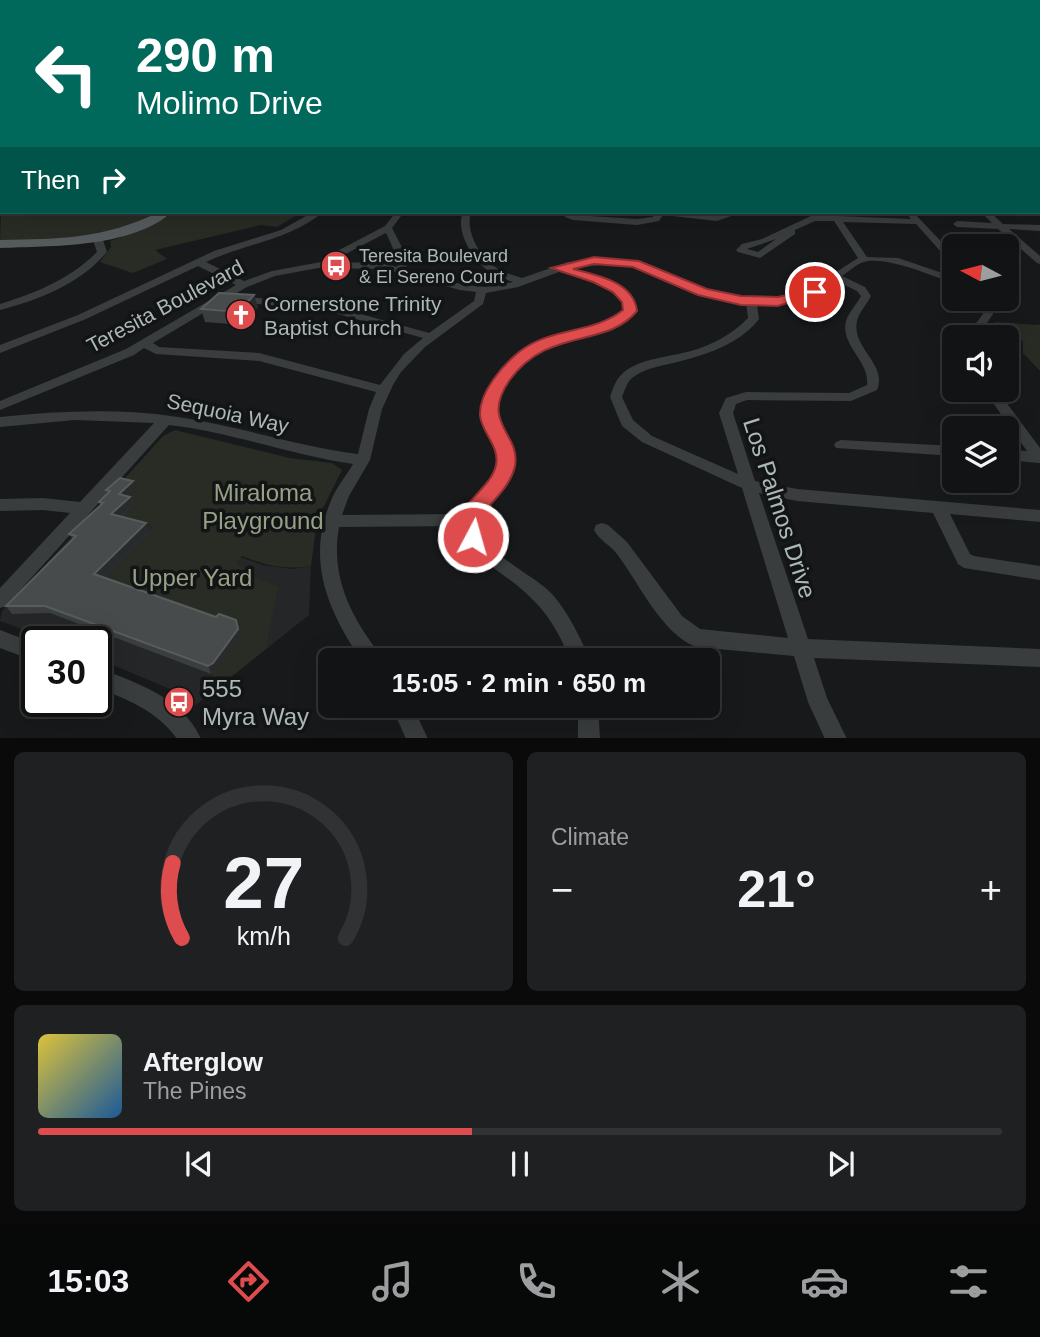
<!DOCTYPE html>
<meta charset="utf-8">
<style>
:root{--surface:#121314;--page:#1f2022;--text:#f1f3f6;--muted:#9c9ea0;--line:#313234;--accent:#de4c4e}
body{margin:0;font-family:Arial,sans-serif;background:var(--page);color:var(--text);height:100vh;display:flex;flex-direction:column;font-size:26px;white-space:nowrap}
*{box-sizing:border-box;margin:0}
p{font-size:23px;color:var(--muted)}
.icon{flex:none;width:38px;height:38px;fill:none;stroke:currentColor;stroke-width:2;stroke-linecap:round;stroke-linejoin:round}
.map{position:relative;height:738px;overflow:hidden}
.drawer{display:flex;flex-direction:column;gap:14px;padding:14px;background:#0a0a0b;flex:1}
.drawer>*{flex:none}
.banner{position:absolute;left:0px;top:0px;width:1041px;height:214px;box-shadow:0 7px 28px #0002,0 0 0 2px var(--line);background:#00695c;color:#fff;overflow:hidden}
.needle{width:46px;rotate:277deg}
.tools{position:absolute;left:942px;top:234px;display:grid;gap:14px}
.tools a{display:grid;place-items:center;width:77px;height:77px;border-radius:10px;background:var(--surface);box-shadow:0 7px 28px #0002,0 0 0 2px var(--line);font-size:35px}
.speed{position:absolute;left:21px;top:626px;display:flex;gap:14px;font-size:35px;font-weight:700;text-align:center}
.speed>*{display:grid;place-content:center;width:91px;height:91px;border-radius:50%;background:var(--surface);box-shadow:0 7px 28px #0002,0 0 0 2px var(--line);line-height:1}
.speed .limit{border:4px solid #111;border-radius:10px;background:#fff;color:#111}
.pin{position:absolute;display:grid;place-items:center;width:60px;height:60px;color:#fff;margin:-30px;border:4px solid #fff;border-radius:50%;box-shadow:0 2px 7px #0007}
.me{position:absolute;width:77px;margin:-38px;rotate:6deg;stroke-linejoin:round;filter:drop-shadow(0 0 5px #0008)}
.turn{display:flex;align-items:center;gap:24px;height:147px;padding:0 21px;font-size:32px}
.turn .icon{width:91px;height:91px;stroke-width:2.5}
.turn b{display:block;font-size:49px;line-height:60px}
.then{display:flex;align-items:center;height:66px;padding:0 21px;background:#0003;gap:14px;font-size:26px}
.big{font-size:52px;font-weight:700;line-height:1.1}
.drawer .tile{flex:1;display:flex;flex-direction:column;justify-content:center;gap:10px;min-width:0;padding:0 24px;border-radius:10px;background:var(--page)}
.drawer .dial{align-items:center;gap:0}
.dial svg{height:182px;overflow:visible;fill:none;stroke:var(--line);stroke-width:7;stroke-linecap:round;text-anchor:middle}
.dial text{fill:var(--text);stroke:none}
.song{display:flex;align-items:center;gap:21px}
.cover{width:84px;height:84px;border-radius:10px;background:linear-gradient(135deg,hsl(50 70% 55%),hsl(210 70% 35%))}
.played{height:7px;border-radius:4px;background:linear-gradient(90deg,var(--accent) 45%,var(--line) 45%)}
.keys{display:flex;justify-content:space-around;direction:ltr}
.heat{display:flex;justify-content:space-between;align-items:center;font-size:38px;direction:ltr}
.drawer .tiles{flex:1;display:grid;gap:14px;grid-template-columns:1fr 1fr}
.tile:last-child{grid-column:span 2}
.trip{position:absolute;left:318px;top:648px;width:402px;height:70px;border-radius:10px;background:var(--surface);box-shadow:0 7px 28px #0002,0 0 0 2px var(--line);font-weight:700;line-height:70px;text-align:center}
.tabs{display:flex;height:112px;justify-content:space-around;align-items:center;background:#070808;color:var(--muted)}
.tabs .icon{width:49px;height:49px}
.tabs .selected{color:var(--accent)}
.tabs b{font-size:32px;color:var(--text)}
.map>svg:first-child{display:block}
</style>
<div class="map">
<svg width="1040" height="739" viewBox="0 0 1040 739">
<rect width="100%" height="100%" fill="#18191a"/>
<!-- built -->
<path fill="#242627" d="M98,508l165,57 29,4 19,-3 -2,49 -117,93 -22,-19 -74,-31v-16h-39l-57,-21 2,-10z"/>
<!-- green -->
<path fill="#282c24" d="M2,184v28h156c-54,28 -99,28 -158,29z
M176,212h126l-25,15 -16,-2 -106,25 12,9 -34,14 -33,-11 11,-15 -1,-6 29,-10z
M995,322l45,3v46l-17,-18v-12l-34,-14z
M175,430l115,28 42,5 10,7 -25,50 -6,46c-26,4 -45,0 -69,-10l-6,7 20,15 22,8 -12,63 -53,42 -7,-9 35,-45 -142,-56 54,-54 -55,-19 65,-72z"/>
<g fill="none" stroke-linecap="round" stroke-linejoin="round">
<!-- minor -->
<path fill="#393d3e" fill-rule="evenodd" d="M2,106v4l-2,1v-4z
M2,132v4l-2,1v-4z
M0,171h2l-2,5z
M313,212h10c-33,28 -79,32 -117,50l38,19 28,-10 49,-9 1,-3 63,-33 11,-14h8l-12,16 16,31 -2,10 58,16 21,2 28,-5c-9,-3 -18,-6 -26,-12 -15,-12 -32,-39 -24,-58h8c-6,19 8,44 24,55 9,6 18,8 27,11l46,-16 44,-4 37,6 57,25 52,10 47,-7 53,-34 -24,-37h-19l-20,9v4l-35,24 -22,-6 -2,-2 6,-6 20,-5 49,-23h20v-3l3,-1 5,4 72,3 -6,-7h8l41,43v9l-3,-1 -35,-39 -73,-2 24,35 31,1 56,19v6c-24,-7 -70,-29 -93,-20 -7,3 -13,9 -19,13l23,11 6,9c-4,8 -12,16 -14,25 -6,27 31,43 20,69l-26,11 -104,-1 -11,4 -3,9 22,68 42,8 243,21v12l-90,-8 20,40 4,2 66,10v14l-76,-12 -6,-4 -25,-51 -136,-12 -38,-8 49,146 232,10v18l-226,-9 13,40 20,41h-22l-17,-37 -14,-46 -98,-9c-35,-14 -57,-64 -79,-93 -7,-9 -18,-14 -23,-24l2,-5 6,-2 6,2 19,17 55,74 18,13 88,9 -46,-150 -100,-46 -20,-16 -12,-29c3,-9 6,-18 13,-24 17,-15 47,-16 68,-22 20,-5 43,-18 57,-33l-2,-15 -47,-9 -55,-25 -32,-5 -44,4c23,9 64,13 67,43 -18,24 -45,21 -72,29 -17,4 -32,15 -44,28 -19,18 -30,42 -16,66 4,8 10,15 10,24 1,28 -34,39 -34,64 1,31 55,52 74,73 16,19 27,42 37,65h-20c-9,-24 -22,-47 -41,-64 -24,-24 -56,-34 -66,-70l-124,1c-7,39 4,72 25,105 6,9 13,18 18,28h-21c-35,-53 -56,-102 -28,-164 5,-11 14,-21 20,-32 -62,-9 -122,-32 -184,-39l-163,181 -6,2v-20l70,-75 -27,-3 -43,1v-12l43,-1 37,4 74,-79 -79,-3 -75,7v-10c59,-6 119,-9 178,0 60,9 119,29 180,37l11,-45 7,-17 -117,-31 -103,-7 -12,-6 -10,7 -134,55v-9l126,-52 110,-64 -38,-19 -112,53 -86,34v-8l78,-30 136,-64 67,-21zM386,233l12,26 -1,8 -14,-4 -53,-1zM776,239l-18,13 -11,-3zM318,268l65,1 77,21 16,2 -2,9 -45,32 -97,-27 -91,-10 -5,3 5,3 90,10 92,26 -19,16 -24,31 -121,-32 -100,-6 -6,-4 94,-56 28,-11zM559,272l42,13 23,17 1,9c-21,23 -59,17 -85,30 -26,13 -64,47 -57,79 4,17 18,28 15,46 -3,16 -26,30 -34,48l-122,1 7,-19 21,-36 12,-51 11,-24 8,-13 24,-25 58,-43 3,-11 32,-6zM836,281l21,10 4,5c-4,8 -12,16 -15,25 -6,25 24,40 21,64l-18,8 -103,-1 -20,6 -7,15 19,61 -86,-38 -19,-16 -11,-23c3,-7 5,-15 10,-19 11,-9 28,-12 41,-15 32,-8 66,-18 86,-44l-2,-14 55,-8z
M566,212h8v3l63,4 16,-2 1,-5c20,0 39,3 59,3 10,0 19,-3 29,-3l-25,9 -54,-6 -4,6 -22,4 -64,-5 -8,-3z
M981,212h9l13,12 37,1v6l-31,-2 31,27v8l-3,-1 -39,-34 -41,-2 -4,-3 4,-3 35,2z
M98,237l5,3 4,12c-27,32 -68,48 -107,58v-6c36,-11 70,-25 97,-52l-4,-12z
M980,299h10l3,15 -16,24h-12l18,-24z
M984,390h13l43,58v15l-34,-3v-10l21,1z
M841,440l113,6v10l-118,-8 -2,-3 2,-3z
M0,630l37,14v18l-37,-14z
M96,667c38,15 87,30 105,72h-24c-19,-28 -51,-40 -81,-52z
M391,705h21l16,34h-22z
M578,705h20l2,34h-22z"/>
<!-- major -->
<path fill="#565c5d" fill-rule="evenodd" d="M159,212h13c-40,36 -121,34 -172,36v-8c61,-1 103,-1 159,-28z"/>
<!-- highway -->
<path stroke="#666e6f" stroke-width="19" d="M1040,94v1"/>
</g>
<!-- wall -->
<path fill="#3b3e3f" d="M254,295l4,12 -15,18 -38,-3 -4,-13z
M136,489l-8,7 2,1 4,7 -13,13 29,13 -47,47 113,40 20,3 3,7 2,10 -24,34 -6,3 -161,-61 -38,1 -6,-8 67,-67 -4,-5 32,-28 -2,-4 9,-9 -2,-3z"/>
<!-- shaded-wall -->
<path fill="#282a2b" d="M254,295l4,12 -15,18 -4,-13z
M133,481l3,8 -13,12 -4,-7z
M130,497l4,7 -19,18 -4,-8z
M146,523l4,7 -51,51 -5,-7z
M236,620l3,7 2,10 -24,34 -6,3 -3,-8z"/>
<!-- building -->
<path fill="#484b4c" stroke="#575c5d" stroke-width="2" d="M219,293l35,2 -15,17 -38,-3z
M120,478l13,3 -14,13 11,3 -19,17 35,9 -52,51 122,43 3,-3 17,6 2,9 -25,34 -5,3 -163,-60h-39l70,-70 -7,-2 34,-31 -4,-1 11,-11 -4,-1z"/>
<!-- sky -->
<linearGradient id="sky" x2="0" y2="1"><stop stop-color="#0d0e0e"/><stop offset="0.47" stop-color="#373e49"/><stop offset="1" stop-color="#373e49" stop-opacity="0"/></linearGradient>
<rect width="1040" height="196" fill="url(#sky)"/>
<!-- route -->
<path fill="#de4c4e" stroke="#903133" stroke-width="2" d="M594,257l45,4 68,28 34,7 37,1 37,-9 7,4 -44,14 -37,-1 -43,-10 -65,-28 -39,-3 -21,5c24,6 61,13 64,42 -31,38 -89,15 -128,70 -29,43 12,52 6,85 -4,19 -21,34 -33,48l2,23 -3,6 -8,3 -7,-3 -4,-30c9,-17 30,-29 34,-48 4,-19 -15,-33 -16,-50 -1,-23 23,-50 39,-63 31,-25 74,-18 104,-42l-1,-8 -9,-10 -20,-10 -42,-14z"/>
<!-- icons -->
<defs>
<g id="bus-disc" transform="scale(1.575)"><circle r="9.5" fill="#de4c4e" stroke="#131415"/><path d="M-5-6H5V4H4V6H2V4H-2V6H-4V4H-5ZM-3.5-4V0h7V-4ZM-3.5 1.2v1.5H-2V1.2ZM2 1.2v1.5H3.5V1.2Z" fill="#fff"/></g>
<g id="church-disc" transform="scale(1.575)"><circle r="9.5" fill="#de4c4e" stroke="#131415"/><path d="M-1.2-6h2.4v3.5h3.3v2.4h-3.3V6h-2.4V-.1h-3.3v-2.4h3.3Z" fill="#fff"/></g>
</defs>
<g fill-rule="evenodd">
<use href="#bus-disc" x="336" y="266"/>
<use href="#church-disc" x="241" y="315"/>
<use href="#bus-disc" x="179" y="702"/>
</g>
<g text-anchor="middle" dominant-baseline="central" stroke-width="7" stroke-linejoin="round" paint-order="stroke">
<!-- far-poi labels -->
<g font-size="18" fill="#acb8b8" stroke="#131415" text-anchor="start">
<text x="359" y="256">Teresita Boulevard<tspan x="359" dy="21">&amp; El Sereno Court</tspan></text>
</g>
<!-- poi labels -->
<g font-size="21" fill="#acb8b8" stroke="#131415" text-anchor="start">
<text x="264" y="303">Cornerstone Trinity<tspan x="264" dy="24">Baptist Church</tspan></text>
</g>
<!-- street labels -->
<g font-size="21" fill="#acb8b8" stroke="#131415">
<text transform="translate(165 306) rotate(-28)">Teresita Boulevard</text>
<text transform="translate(228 413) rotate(12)">Sequoia Way</text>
</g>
<!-- near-park labels -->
<g font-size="24" fill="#96a185" stroke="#131415">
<text x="263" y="492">Miraloma<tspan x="263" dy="28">Playground</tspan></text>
<text x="192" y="577">Upper Yard</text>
</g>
<!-- near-street labels -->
<g font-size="24" fill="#acb8b8" stroke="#131415">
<text transform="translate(780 508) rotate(72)">Los Palmos Drive</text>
</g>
<!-- near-poi labels -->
<g font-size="24" fill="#acb8b8" stroke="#131415" text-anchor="start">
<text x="202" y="688">555<tspan x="202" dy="28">Myra Way</tspan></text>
</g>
</g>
</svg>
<div class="tools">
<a><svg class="needle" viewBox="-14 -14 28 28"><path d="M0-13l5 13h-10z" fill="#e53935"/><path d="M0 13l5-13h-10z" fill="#9c9ea0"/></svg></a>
<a><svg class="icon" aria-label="sound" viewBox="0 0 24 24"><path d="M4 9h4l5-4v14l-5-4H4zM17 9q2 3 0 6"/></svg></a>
<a><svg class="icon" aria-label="layers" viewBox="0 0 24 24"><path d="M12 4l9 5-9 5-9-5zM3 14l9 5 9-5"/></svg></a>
</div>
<div class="speed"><div class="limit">30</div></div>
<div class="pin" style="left:815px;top:292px;background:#d93025"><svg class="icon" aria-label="arrive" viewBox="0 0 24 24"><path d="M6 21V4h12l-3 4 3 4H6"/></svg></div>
<svg class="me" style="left:473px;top:537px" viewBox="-20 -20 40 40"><circle r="17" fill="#de4c4e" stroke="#fff" stroke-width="3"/><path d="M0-11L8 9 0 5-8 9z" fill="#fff"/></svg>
<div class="trip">15:05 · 2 min · 650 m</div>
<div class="banner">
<div class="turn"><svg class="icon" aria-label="left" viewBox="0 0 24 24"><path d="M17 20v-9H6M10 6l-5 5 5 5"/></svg><div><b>290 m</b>Molimo Drive</div></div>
<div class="then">Then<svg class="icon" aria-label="right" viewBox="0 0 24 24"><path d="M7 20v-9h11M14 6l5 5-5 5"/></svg></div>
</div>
</div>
<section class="drawer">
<div class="tiles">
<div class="tile dial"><svg viewBox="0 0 100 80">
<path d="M14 69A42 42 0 1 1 86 69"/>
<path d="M14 69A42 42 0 0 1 10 36" stroke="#de4c4e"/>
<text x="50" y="56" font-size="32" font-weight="700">27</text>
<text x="50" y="72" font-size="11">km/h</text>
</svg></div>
<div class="tile"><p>Climate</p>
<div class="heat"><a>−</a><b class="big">21°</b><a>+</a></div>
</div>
<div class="tile">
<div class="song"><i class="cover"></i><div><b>Afterglow</b><p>The Pines</p></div></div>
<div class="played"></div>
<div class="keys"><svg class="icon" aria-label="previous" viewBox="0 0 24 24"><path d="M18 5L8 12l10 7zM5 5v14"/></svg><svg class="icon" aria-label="pause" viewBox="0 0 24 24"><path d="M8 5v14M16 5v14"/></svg><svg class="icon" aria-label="next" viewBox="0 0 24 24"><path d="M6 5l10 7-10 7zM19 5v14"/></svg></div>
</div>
</div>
</section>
<nav class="tabs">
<b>15:03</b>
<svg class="icon selected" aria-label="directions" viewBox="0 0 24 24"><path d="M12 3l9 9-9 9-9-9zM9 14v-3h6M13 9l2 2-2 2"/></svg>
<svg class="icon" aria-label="music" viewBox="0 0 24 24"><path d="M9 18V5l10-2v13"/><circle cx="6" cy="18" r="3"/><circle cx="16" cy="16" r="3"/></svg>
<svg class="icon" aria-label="phone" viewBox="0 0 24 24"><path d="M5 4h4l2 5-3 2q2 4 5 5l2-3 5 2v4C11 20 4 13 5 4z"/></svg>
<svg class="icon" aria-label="climate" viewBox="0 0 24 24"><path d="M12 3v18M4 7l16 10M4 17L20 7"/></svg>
<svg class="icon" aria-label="car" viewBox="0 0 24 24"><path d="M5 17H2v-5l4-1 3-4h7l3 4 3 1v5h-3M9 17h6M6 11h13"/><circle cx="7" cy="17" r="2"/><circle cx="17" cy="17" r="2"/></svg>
<svg class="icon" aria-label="filters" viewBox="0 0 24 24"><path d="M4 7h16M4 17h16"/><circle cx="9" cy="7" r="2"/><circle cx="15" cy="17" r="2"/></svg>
</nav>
